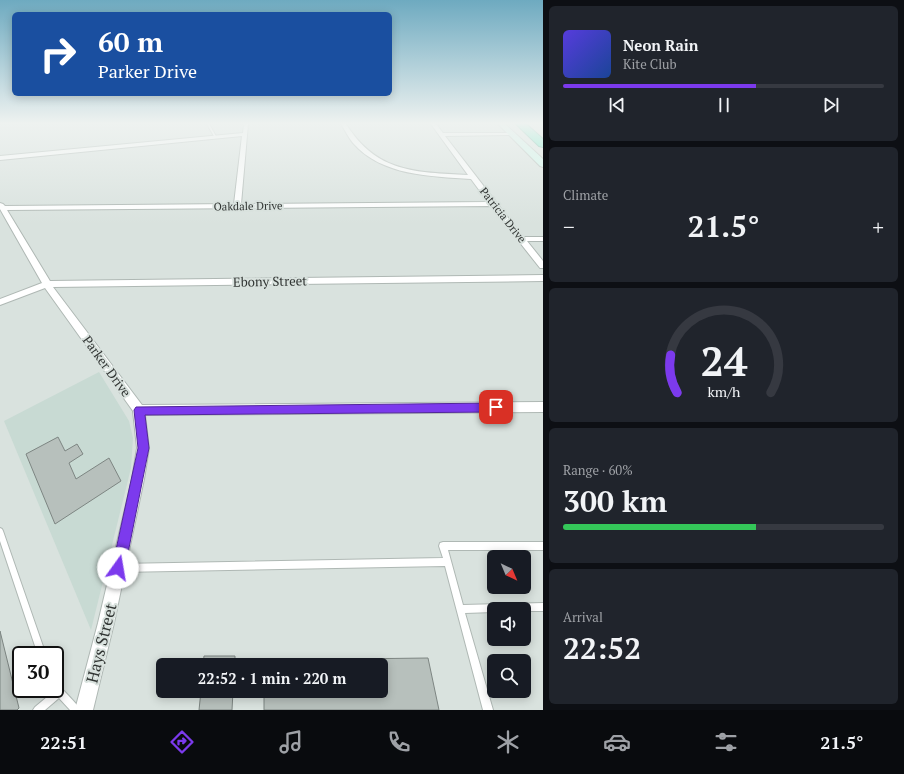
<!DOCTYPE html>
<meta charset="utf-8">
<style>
:root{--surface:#171b24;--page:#20242c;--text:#f1f3f6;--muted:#9ea1a6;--line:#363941;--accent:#7c3aed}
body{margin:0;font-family:"PT Serif",serif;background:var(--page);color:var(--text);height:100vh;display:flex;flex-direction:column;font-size:15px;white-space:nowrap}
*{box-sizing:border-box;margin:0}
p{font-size:13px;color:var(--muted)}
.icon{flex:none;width:22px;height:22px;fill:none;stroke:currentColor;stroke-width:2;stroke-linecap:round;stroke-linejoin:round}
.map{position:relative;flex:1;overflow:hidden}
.details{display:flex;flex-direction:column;gap:6px;padding:6px;background:#0d0f14;width:361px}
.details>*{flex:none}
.top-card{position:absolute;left:12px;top:12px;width:380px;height:84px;border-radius:6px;box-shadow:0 2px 10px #0003;background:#1a4fa0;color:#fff;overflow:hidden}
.needle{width:26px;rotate:136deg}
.controls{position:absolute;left:487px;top:550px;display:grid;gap:8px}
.controls a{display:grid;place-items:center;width:44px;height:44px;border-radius:6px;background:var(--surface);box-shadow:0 2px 10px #0003;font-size:20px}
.speed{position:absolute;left:12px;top:646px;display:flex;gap:8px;font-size:20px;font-weight:700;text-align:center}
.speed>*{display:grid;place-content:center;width:52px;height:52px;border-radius:50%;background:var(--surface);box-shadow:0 2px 10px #0003;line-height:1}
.speed .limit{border:2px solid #111;border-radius:6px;background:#fff;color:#111}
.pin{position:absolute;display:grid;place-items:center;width:34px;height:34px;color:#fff;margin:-17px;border-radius:8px;box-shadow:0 2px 6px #0006}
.me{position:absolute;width:44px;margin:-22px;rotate:13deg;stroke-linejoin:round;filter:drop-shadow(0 0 3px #0008)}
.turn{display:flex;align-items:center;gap:14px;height:84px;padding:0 20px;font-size:18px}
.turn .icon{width:52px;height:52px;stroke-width:2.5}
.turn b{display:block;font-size:28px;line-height:34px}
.big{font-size:30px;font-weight:600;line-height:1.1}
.details .card{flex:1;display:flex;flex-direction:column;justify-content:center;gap:6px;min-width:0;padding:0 14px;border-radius:6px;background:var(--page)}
.details .dial{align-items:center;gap:0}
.dial svg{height:104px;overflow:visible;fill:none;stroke:var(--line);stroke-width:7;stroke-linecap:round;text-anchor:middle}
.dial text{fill:var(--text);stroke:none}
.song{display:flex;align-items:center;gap:12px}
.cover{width:48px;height:48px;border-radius:6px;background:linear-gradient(135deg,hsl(250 70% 55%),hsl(220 70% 35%))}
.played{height:4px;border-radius:2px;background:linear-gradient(90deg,var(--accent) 60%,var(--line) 60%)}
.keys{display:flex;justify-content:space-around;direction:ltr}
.heat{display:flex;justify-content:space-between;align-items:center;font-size:22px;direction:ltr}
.charge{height:6px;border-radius:3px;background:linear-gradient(90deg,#34c759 60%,var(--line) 0)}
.trip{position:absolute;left:156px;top:658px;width:232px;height:40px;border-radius:6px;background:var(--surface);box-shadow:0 2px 10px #0003;font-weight:600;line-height:40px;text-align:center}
.menu{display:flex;height:64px;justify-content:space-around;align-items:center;background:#090b0e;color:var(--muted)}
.menu .icon{width:28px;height:28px}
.menu .active{color:var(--accent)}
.menu b{font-size:18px;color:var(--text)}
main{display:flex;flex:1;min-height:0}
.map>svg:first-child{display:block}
</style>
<main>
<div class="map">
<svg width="543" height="710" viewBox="0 0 543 710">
<rect width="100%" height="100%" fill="#d9e2de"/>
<!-- built -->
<path fill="#c8dad3" d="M99,372l30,49 4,17 -2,30 -40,162 -87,-209z"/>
<!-- building -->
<path fill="#b7c0bc" stroke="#7d8582" d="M58,437l7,14 12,-7 6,10 -14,9 7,16 33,-21 12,23 -66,43 -29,-70z
M0,631l19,77 -2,2h-17z
M204,656h31v9h-32z
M428,658l11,52h-175v-19h117v-26h-116v-5z
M201,691h32l-1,19h-33z"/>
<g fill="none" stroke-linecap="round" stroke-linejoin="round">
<!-- lane casing -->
<g stroke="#afb8b4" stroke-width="2">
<path id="lane" d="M207,124h2l8,14h-2z
M0,528l2,1 1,2 43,124h-8l-38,-114z
M443,542h100v8h-95l15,55 80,-2v8h-19v-2h-30v3l-29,1 28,97h-10l-38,-144 -326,6 -3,-1 -1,-3 1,-3 3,-1 324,-6 -4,-12 1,-3z
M55,684c7,3 18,17 24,23l2,3h-11l-11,-12 -14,12h-12l2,-3 18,-15 -2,-3h4z"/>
</g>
<!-- street casing -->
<g stroke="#afb8b4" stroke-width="2">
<path id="street" d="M244,124h4l-7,80 247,-2 -17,-23c-41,-3 -89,-3 -118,-36 -5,-6 -8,-13 -12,-19h5c31,49 69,48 122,51l-37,-51h5l7,9h71l-2,2 -67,1 78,101h20v4h-16l16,20v7h-3l-49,-62 -484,4 43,71 493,-6v6l-490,6 89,118 401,-3v10l-398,3 4,33 -5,31 -30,144 -21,87h-18l23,-87 34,-144 5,-31 -4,-37 -88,-123 -45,17v-6l42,-16 -42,-74v-6l3,1 2,2 229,-2 8,-68 -242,24v-4l243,-23z"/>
</g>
<!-- secondary casing -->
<g stroke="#afb8b4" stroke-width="2">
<path id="secondary" d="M498,124h7l38,35v8l-3,-1z"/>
</g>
<!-- highway casing -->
<g stroke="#4cab8f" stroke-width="2">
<path id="highway" d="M516,124h10l17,15v8l-4,-1z"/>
</g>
<!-- lane -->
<use href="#lane" fill="#fff" fill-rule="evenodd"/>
<!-- street -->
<use href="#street" fill="#fff" fill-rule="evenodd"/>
<!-- secondary -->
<use href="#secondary" fill="#cef9ec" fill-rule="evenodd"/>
<!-- highway -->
<use href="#highway" fill="#5aeac1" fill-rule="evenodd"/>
</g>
<!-- sky -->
<linearGradient id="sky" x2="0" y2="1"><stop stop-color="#6eaac0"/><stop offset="0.55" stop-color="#eef2f0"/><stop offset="1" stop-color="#eef2f0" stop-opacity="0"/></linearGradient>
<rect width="543" height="224" fill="url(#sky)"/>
<!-- route -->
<path fill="#7c3aed" stroke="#51269a" d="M496,403l5,4 -5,5 -351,3 4,33 -24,120 -2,4 -5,2 -4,-2 -2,-4 26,-120 -4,-38 2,-3z"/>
<g text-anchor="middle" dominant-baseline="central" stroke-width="4" stroke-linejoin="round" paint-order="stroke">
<!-- far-street labels -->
<g font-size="11" fill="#313533" stroke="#d9e2de">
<text transform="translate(248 206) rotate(-1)">Oakdale Drive</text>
<text transform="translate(503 215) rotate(52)">Patricia Drive</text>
</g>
<!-- street labels -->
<g font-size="13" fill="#313533" stroke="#d9e2de">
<text transform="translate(270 281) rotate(-1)">Ebony Street</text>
<text transform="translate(107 366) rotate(54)">Parker Drive</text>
</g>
<!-- near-street labels -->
<g font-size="16" fill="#313533" stroke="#d9e2de">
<text transform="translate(101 643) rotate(-76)">Hays Street</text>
</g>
</g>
</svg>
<div class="controls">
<a><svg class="needle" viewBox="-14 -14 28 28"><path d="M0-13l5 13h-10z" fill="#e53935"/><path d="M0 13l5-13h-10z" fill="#9ea1a6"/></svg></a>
<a><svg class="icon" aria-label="sound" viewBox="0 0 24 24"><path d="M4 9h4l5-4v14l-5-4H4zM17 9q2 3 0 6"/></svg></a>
<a><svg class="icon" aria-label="search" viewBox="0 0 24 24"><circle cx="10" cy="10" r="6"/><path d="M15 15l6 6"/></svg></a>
</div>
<div class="speed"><div class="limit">30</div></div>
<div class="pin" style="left:496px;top:407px;background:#d93025"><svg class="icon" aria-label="arrive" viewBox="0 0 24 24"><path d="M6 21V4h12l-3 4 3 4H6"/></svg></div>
<svg class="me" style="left:118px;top:568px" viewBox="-20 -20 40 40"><circle r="19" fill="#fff"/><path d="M0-13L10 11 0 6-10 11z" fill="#7c3aed"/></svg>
<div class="trip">22:52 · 1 min · 220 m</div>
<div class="top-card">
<div class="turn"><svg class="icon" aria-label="right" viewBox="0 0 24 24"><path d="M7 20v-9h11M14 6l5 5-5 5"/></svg><div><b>60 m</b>Parker Drive</div></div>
</div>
</div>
<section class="details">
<div class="card">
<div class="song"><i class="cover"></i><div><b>Neon Rain</b><p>Kite Club</p></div></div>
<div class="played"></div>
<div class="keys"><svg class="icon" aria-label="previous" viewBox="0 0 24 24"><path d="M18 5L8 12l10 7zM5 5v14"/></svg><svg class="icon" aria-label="pause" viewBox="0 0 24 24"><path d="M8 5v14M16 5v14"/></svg><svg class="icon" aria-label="next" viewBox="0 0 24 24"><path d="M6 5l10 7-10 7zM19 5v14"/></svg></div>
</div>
<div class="card"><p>Climate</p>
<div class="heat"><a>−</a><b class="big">21.5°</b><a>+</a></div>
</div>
<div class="card dial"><svg viewBox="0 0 100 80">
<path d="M14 69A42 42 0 1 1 86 69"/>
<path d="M14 69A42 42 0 0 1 9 40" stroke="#7c3aed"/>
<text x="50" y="56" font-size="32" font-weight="700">24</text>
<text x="50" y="72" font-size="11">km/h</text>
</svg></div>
<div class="card"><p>Range · 60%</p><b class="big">300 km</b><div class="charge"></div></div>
<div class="card"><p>Arrival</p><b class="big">22:52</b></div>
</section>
</main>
<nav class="menu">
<b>22:51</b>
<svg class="icon active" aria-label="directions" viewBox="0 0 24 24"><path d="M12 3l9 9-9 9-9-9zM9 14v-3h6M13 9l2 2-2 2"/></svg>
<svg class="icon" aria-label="music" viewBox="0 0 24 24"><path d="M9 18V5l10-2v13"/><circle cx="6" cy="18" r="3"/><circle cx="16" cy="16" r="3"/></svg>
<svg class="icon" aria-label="phone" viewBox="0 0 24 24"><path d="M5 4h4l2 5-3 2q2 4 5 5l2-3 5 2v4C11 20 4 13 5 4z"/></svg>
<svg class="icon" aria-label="climate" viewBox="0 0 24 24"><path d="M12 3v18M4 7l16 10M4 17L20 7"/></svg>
<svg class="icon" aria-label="car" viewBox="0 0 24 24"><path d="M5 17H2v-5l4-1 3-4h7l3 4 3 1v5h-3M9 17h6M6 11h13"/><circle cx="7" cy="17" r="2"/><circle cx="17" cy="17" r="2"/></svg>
<svg class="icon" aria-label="filters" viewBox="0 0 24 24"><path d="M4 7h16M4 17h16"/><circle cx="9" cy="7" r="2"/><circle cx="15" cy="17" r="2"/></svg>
<b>21.5°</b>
</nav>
